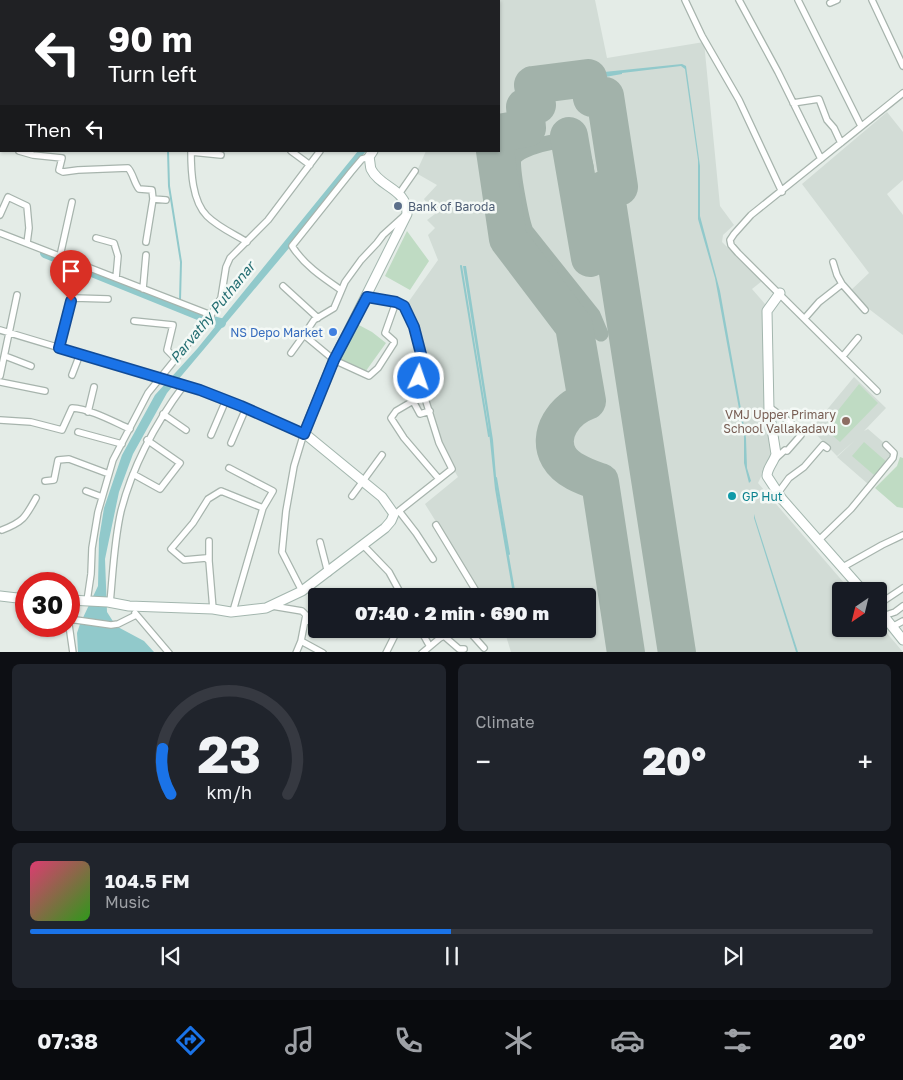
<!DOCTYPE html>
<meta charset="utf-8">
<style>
:root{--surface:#171b24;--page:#20242c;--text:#f1f3f6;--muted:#9ea1a6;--line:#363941;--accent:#1a73e8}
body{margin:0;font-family:"Golos Text",sans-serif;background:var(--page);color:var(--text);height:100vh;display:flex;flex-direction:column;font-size:19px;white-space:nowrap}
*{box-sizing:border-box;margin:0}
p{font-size:16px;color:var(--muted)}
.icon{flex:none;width:28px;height:28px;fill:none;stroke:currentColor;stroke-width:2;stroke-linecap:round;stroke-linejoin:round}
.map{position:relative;height:652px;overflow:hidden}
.panel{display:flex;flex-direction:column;gap:12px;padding:12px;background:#0d0f14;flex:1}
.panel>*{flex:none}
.guide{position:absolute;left:0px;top:0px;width:500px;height:152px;box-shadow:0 1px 4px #0004;background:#202124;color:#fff;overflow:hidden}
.needle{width:32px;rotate:215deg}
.tools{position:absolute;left:832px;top:582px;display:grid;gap:10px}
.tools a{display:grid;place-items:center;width:55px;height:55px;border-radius:5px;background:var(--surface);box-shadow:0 1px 4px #0004;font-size:25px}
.speed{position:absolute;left:15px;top:572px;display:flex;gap:10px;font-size:25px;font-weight:700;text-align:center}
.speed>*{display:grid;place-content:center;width:65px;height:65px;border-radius:50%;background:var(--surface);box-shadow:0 1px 4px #0004;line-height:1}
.speed .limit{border:8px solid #d22;background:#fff;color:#111}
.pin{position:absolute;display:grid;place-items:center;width:42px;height:42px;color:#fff;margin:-51px -21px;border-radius:50% 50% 50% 0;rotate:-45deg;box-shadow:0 0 5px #0007}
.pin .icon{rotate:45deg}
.me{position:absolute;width:55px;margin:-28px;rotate:3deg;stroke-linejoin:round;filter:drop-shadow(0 0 4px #0008)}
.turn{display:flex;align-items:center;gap:18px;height:105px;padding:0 25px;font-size:22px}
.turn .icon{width:65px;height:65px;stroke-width:2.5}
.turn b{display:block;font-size:35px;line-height:42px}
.then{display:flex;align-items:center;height:48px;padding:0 25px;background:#0003;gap:10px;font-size:19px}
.big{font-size:38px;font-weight:800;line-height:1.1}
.panel .card{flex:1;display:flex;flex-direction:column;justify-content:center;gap:8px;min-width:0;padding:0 18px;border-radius:8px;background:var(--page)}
.panel .dial{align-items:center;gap:0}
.dial svg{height:130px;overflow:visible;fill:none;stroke:var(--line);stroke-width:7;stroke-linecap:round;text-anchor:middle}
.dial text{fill:var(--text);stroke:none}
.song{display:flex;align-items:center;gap:15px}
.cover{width:60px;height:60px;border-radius:8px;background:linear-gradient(135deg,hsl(340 70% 55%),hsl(110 70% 35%))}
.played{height:5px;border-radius:2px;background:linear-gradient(90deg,var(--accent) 50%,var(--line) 50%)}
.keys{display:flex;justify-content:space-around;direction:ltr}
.heat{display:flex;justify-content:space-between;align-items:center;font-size:28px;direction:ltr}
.panel .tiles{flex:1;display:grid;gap:12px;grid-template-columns:1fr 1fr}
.card:last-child{grid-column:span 2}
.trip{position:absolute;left:308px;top:588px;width:288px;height:50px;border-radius:5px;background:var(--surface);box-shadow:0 1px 4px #0004;font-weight:800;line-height:50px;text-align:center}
.tab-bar{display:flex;height:80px;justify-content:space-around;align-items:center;background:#090b0e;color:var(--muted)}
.tab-bar .icon{width:35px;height:35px}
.tab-bar .on{color:var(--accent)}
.tab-bar b{font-size:22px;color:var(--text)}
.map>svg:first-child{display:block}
</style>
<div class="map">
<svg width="903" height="653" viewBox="0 0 903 653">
<rect width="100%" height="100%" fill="#e4ece7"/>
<!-- built -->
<path fill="#d2dcd6" d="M483,0h112l12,58 97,-16 16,164 14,19 -11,10 -1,7 40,39 -10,8 13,15 1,111 6,39 -14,29 93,108h-10v38h38v-5l24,28h-392l-5,-16 -5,-7h85v-33h-104l-57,-92 33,-27 -7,-12 -15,-40 -15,-53 4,-13 -18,-55 31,-44 -10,-25 7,-7 -8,-8 8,-6 -11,-15 13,-14 -21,-12 10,-22h73v-150h-17z
M887,112l16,20v48l-16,14 16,21v120l-55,-42 21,-20 -67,-89z
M854,377l32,31 -22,23 4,-2 30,26 -30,29 -31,-27 17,-16 -17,15 -26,-27z"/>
<!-- green -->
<path fill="#bfdbc3" d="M407,231l22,30 -19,29 -25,-14z
M357,324l15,8 14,11 -23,32 -26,-12z
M859,384l19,19 -38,39 -16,-14z
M864,442l24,21 -14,12 -22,-19z
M900,457l3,1v50l-6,-1 -22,-19 22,-22z"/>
<!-- water -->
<path fill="#91c9cb" d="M682,64l4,2 14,100v50l20,75 21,118 5,29 1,30 4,13 -2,2 -5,-20v-27l-29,-158 -17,-59v-59l-13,-91 -4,-3 -59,7v1l-17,3 -1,-5z
M358,151h8l-71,90 -128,152 -34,61 -14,38 -14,67 2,53 9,14 28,15 10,11h-76l-1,-19 3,-9 18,-38 1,-47 5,-31 18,-53 33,-60 42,-46z
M463,266h3l27,174 4,48 19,108h-3v-2l-18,-105 -7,-67z
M755,514v4l43,134h-2l-42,-134z"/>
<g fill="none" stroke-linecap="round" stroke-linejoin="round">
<!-- stream -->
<path stroke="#91c9cb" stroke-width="2" d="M154,0l1,1
M168,151l1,35 12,76 -1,38
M461,266l28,170
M181,307l1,2
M496,478l13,76"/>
<!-- river -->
<path stroke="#91c9cb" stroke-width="10" d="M45,253l161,65
M213,321l8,2"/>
<!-- taxiway -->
<path stroke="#a2b2aa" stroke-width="15" d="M584,228c-2,-24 9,-49 -1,-72 -2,-6 -5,-13 -11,-15 -11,-3 -53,7 -58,18 -3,6 8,63 12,72l67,84 8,19"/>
<!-- runway -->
<path stroke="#a2b2aa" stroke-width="38" d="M499,133l28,-5 -2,-21 12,-2 -4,-20 55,-7 4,20 13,-2 14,91 -14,2 72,464
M569,136l21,122
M495,151l13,88 66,87 13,75c-22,8 -41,33 -28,56 8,14 27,20 41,25l26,171"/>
<!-- street casing -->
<g stroke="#a7b4ad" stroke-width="8">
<path id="street" d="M182,0v1
M196,0v1
M309,0v1
M344,0v1
M685,0l17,36 37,64 43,92
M739,0l39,72 43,87
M798,0l63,126
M872,0l31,66
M28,1l1,-1
M407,1l1,-1
M830,3l7,-3
M0,40l1,-2
M793,103l26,-4 8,21 7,8 7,15
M19,151l14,4 29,3 -3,12 4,2 15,-2 50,-2c5,5 6,15 11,21l13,1 1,9 13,1
M191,151c0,20 1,50 16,65 11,11 27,18 40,26
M291,151l19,14
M191,152l30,3
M399,194l16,-23
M0,215l8,-18 19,9 2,22 -2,15
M0,233l211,82
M96,238l18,5 4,13 -2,22
M146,242l7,-43
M60,256l12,-54
M842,284l23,26
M283,286l35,32
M143,289l3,-34
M341,290c-19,-13 -37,-25 -49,-44l59,-74 11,-13 7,-2
M367,297l29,5 8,4 9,21 9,31 -3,20 4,14 16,51 13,26 -53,42 -5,3
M396,302l-11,31 9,8v2l-16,25 -9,8 -35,-16 -30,-25 10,-15 20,-12 11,-26 16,-22 16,-17 6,-8 21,-19
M805,318l14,-16 23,-18 -5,-9 -4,-13
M134,321l39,4 -6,25 9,9
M0,330l200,60 41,16 63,27 -10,33 -8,45 -4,41 20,39
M59,348l12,-47 3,-3 34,1
M291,353l13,-18
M5,356l26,10
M843,356l15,-18
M72,375l8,-21
M0,376l17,-81
M0,382l45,9
M877,391l-139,-138 -7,-8 -1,-5 4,-6 17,-19 152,-122
M769,407l22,16 10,12 -14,16 -2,-1 -11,10
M430,411l-10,3 -7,-13 -17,10 -5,7 13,20 35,41
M88,412l6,-25
M163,414l23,16
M0,420l31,2 31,8 10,-22c19,1 40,13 58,21
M78,432l44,12
M211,435l15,-35
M231,443l15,-35
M229,468l44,23 -10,17 -30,103
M133,474l27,15 20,-26 -33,-23
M45,481l9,-1 4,-20 11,-1 40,15
M86,491l16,6
M778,493l11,-15 15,-11 19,-22 4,3
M352,496l30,-41
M399,511l17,22 17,26
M436,525l43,71
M2,530c21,-8 23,-12 34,-32
M819,540l32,-31 42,-51 1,-5 -8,-8
M320,542l8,31
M363,545l26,27 13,24
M209,561v-20
M843,567l39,-22 21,-10
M453,593l4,3
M87,601l4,-27 1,-26 6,-36 15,-52 35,-67 63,-78 10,-17 5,-31 4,-9 38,-38 52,-69
M110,603c3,-30 4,-62 11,-92 12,-47 34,-87 63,-126
M879,604l24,-16
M272,606l30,5 4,4 -5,26 22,12
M213,609l-4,-48 -3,-3 -22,2 -13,-11 22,-26 15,-24 13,-8 42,17
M135,613l34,40
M883,616l12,-4 8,-6
M69,619l42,6 7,-1 18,-9
M305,621l11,1
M69,625l4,28
M892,627l11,-6
M420,629l9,16
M467,629l17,19
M444,636l15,13h5
M296,653l5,-12
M386,653l8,-16
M422,653l18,-15 17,-9"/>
</g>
<!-- secondary casing -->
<g stroke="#a3b6ae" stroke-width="11">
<path id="secondary" d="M53,1v-1
M81,1l1,-1
M459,1l1,-1
M0,104l1,-2
M0,146l1,-1
M780,293l-13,18 2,99 7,44c-2,8 -9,14 -9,22l15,23 81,92
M0,596l26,3
M69,600l39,2 21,4 84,3 18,3 35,-4 36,-17 83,-63 6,-7 3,-7 -12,-17 -78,-64 30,-73 73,-146c0,-26 -27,-26 -36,-45 -1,-3 -1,-9 -2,-12l4,-6
M879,610l24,30"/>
</g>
<!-- highway casing -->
<g stroke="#c2c8c6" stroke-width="14">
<path id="highway" d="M61,1l1,-1
M73,1v-1
M0,116l1,-1
M0,134l1,-2"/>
</g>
<!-- street -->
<use href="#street" stroke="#fff" stroke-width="5.5"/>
<!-- secondary -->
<use href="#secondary" stroke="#fff" stroke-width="9"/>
<!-- highway -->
<use href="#highway" stroke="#336555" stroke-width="11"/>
</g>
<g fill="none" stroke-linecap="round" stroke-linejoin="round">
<!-- route casing -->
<g stroke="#114b97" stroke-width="12">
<path id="route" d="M71,301l-12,47 141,42 41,16 63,28 30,-74 33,-63 29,5 8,4 10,21 8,31 -3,20"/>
</g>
<!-- route -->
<use href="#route" stroke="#1a73e8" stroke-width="9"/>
</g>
<!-- markers -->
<circle fill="#5c6f8a" stroke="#f4f9f6" stroke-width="2" cx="398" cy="206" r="5"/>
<circle fill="#3f7fe0" stroke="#f4f9f6" stroke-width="2" cx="333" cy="332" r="5"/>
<circle fill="#8d6e63" stroke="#f4f9f6" stroke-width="2" cx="846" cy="421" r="5"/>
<circle fill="#0f9aa8" stroke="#f4f9f6" stroke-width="2" cx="732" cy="496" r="5"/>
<g text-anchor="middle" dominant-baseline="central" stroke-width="5" stroke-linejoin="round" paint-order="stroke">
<!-- service labels -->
<g font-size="12" fill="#4e5e75" stroke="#f4f9f6" text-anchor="start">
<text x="408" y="206">Bank of Baroda</text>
</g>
<!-- shop labels -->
<g font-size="12" fill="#366cbe" stroke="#f4f9f6" text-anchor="end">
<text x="323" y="332">NS Depo Market</text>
</g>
<!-- education labels -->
<g font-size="12" fill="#785e54" stroke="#f4f9f6" text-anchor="end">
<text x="836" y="414">VMJ Upper Primary<tspan x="836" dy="14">School Vallakadavu</tspan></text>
</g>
<!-- culture labels -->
<g font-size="12" fill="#0d838f" stroke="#f4f9f6" text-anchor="start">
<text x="742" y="496">GP Hut</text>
</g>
<!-- water labels -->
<g font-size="14" font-style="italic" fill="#246e72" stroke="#f4f9f6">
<text transform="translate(212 312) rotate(-51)">Parvathy Puthanar</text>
</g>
</g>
</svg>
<div class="tools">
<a><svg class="needle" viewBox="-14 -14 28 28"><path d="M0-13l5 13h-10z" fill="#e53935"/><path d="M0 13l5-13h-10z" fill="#9ea1a6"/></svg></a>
</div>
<div class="speed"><div class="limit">30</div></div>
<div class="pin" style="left:71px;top:301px;background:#d93025"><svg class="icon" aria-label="arrive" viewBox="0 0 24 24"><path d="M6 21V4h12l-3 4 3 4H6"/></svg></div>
<svg class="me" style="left:419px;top:378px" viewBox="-20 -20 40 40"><circle r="17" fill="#1a73e8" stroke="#fff" stroke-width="3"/><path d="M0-11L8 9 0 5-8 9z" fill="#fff"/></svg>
<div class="trip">07:40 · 2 min · 690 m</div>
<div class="guide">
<div class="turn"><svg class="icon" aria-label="left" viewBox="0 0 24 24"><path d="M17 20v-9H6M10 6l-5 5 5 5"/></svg><div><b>90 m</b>Turn left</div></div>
<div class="then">Then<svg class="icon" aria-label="left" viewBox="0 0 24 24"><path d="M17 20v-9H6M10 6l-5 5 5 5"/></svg></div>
</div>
</div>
<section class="panel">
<div class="tiles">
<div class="card dial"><svg viewBox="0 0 100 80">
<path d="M14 69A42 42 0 1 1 86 69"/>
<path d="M14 69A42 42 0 0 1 9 41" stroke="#1a73e8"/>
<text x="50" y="56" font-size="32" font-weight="700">23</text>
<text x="50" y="72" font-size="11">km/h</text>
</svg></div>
<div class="card"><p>Climate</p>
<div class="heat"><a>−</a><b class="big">20°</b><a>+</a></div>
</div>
<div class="card">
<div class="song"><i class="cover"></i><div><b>104.5 FM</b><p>Music</p></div></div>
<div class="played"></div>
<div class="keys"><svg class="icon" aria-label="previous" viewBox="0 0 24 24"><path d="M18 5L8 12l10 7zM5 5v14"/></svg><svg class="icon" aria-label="pause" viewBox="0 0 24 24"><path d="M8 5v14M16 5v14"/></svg><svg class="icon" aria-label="next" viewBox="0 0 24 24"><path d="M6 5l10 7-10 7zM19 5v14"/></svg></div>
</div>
</div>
</section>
<nav class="tab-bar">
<b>07:38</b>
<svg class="icon on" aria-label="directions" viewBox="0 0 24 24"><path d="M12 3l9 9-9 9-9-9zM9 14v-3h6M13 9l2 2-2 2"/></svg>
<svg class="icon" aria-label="music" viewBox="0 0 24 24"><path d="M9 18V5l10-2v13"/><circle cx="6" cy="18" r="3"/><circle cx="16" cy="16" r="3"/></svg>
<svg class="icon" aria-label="phone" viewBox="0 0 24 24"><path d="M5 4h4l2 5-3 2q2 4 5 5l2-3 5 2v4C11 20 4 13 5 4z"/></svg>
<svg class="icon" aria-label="climate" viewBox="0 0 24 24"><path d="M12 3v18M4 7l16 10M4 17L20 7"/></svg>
<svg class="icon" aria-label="car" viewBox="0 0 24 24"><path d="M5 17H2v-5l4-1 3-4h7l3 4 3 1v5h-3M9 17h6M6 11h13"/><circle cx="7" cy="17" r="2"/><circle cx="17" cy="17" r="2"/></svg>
<svg class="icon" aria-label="filters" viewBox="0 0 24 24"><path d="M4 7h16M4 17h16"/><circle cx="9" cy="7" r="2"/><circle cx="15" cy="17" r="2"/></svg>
<b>20°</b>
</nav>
